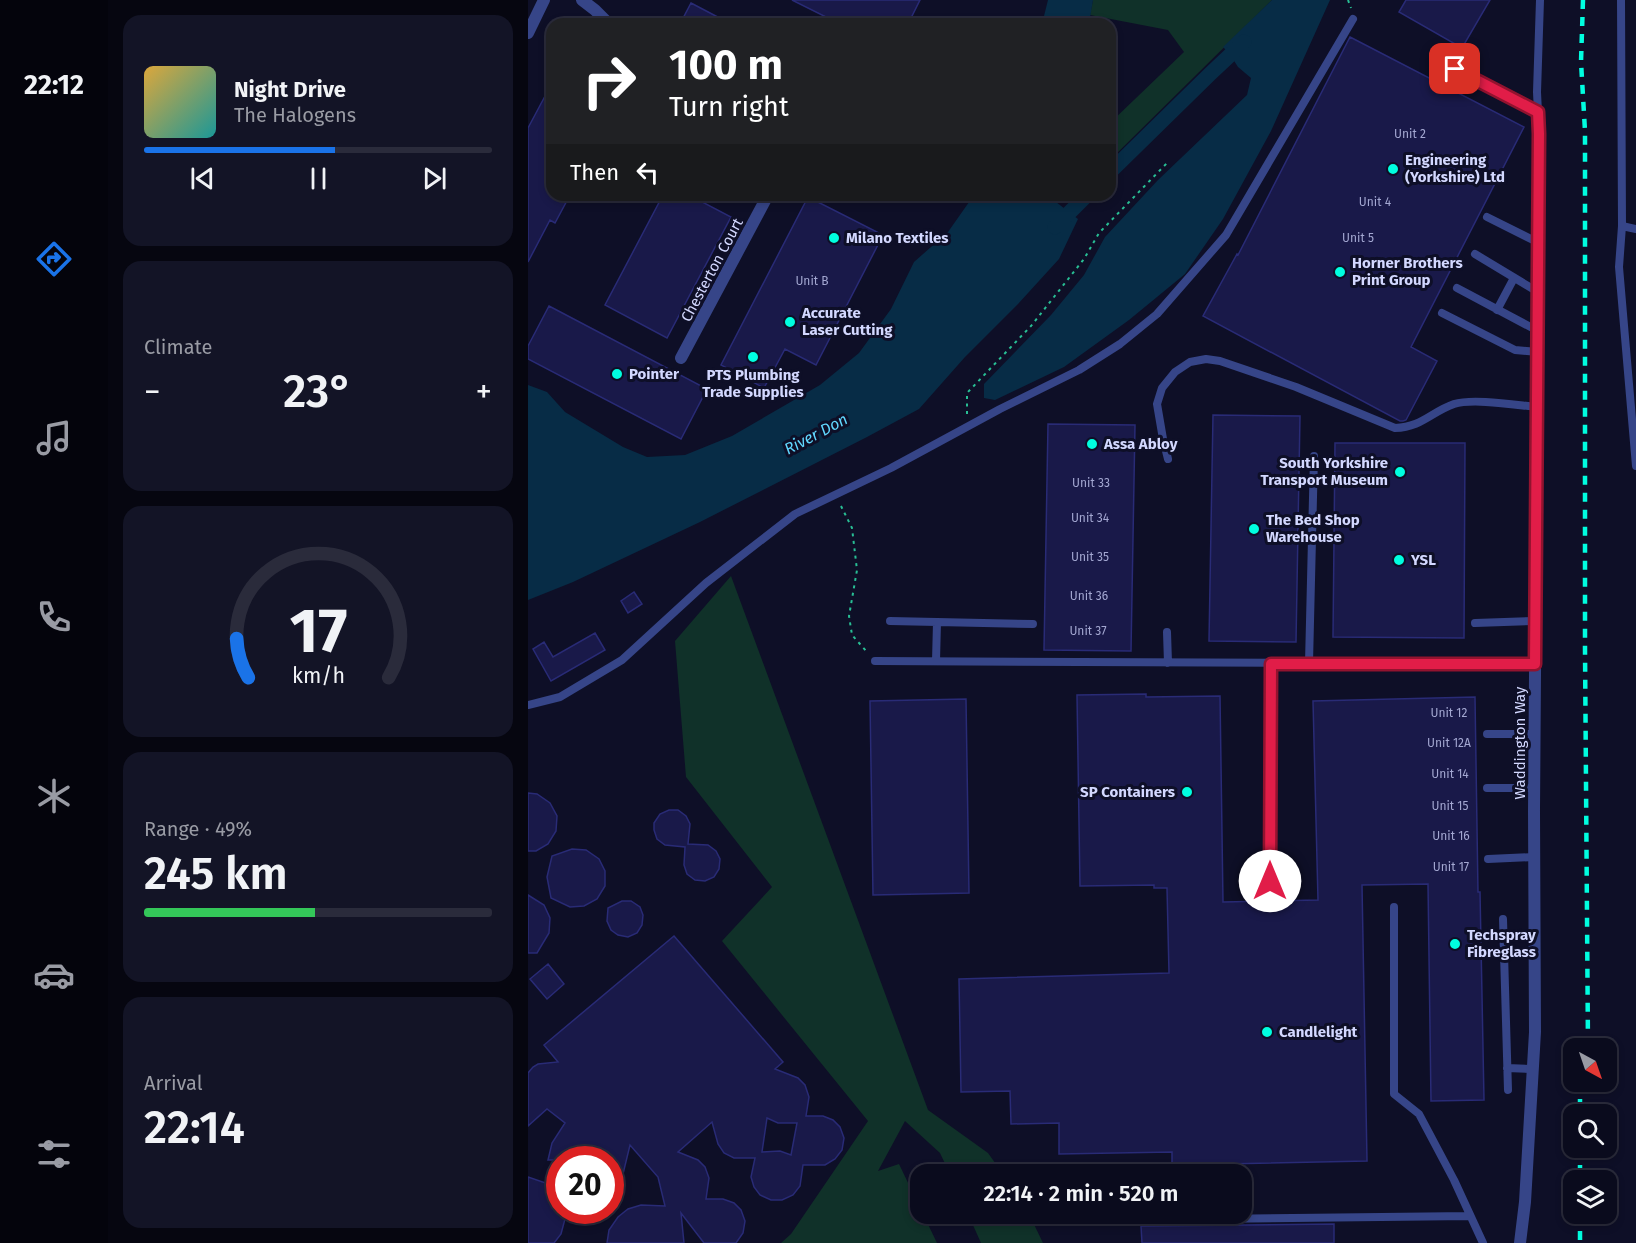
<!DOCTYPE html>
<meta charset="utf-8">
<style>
:root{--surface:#0a0b1d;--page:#131426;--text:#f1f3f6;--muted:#999ba4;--line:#2a2b3b;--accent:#1a73e8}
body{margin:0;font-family:"Fira Sans",sans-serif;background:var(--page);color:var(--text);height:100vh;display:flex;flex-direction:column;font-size:22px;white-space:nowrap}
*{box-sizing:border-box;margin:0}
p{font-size:20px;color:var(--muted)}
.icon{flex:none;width:33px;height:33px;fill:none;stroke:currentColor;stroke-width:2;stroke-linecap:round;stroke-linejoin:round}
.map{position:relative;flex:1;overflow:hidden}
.panel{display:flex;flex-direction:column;gap:15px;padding:15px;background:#060610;width:420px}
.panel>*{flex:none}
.guide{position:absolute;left:18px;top:18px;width:570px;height:183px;border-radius:18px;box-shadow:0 3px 9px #0003,0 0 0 2px var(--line);background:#202124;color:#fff;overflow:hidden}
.needle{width:39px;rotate:140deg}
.fabs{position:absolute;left:1035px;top:1038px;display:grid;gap:12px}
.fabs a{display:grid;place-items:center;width:54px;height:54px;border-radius:12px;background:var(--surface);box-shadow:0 3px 9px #0003,0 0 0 2px var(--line);font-size:30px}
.speed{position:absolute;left:18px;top:1146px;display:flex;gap:12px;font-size:30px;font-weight:700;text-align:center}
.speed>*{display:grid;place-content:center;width:78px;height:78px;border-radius:50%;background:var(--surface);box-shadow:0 3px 9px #0003,0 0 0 2px var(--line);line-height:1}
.speed .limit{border:9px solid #d22;background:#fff;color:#111}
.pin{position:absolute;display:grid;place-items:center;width:51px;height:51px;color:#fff;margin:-26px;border-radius:12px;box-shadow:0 3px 9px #0006}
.me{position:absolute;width:66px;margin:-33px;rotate:0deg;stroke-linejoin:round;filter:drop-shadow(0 0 4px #0008)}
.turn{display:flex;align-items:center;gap:21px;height:126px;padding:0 24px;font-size:27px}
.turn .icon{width:78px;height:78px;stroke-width:2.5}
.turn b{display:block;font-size:42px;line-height:51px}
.then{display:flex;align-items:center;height:57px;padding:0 24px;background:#0003;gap:12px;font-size:22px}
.big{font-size:45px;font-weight:600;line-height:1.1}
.panel .tile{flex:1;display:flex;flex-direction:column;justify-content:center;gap:9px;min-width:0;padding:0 21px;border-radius:18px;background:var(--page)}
.panel .dial{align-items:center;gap:0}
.dial svg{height:156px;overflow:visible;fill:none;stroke:var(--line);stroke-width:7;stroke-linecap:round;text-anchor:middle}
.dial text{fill:var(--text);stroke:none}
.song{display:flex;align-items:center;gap:18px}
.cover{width:72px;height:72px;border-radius:9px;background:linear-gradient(135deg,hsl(40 70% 55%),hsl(180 70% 35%))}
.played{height:6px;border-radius:3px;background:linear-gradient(90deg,var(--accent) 55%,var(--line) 55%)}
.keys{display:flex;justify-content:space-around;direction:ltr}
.heat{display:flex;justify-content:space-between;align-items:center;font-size:33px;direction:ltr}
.charge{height:9px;border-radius:4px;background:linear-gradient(90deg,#34c759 49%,var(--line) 0)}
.trip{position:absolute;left:382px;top:1164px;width:342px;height:60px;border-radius:18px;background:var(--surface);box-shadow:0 3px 9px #0003,0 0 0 2px var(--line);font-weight:600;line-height:60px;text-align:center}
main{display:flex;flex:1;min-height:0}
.dock{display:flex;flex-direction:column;width:108px;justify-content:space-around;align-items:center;background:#04040c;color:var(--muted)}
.dock .icon{width:42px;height:42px}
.dock .active{color:var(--accent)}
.dock b{font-size:27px;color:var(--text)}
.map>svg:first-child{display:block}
</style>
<main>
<nav class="dock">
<b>22:12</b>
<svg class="icon active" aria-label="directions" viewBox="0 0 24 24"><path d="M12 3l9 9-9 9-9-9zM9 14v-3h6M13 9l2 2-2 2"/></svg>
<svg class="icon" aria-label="music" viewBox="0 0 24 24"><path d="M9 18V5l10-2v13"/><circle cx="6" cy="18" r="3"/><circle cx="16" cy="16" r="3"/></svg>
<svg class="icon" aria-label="phone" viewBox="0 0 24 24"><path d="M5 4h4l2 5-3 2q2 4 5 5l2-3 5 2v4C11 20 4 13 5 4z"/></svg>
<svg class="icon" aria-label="climate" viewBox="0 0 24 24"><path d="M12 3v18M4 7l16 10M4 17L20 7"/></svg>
<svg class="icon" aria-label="car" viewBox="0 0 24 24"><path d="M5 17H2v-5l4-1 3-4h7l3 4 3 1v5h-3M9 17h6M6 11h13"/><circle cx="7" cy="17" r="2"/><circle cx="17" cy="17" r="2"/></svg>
<svg class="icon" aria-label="filters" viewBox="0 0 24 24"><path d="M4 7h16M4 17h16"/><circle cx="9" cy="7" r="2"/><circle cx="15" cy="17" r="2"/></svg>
</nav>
<section class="panel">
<div class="tile">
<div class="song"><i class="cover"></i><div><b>Night Drive</b><p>The Halogens</p></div></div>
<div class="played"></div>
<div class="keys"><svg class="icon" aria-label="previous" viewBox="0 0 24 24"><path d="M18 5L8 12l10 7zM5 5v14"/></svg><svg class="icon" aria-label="pause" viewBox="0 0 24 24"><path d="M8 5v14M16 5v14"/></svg><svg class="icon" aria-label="next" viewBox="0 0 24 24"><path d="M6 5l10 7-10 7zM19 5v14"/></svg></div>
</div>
<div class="tile"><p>Climate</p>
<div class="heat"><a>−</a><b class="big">23°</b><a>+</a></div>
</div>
<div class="tile dial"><svg viewBox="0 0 100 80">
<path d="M14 69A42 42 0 1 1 86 69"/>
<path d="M14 69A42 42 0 0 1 8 49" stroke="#1a73e8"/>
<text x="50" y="56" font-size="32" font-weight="700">17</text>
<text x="50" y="72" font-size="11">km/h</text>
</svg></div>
<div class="tile"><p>Range · 49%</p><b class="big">245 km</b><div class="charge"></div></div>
<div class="tile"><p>Arrival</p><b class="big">22:14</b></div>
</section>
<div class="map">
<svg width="1108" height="1243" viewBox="0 0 1108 1243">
<rect width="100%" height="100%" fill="#0e0f27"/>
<!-- green -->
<path fill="#103129" d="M565,0h179l-162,160v-37l74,-71 -16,-22 -78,-15z
M203,576l197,534 60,43 15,21h-53l-10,-21 -35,-32 -27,50 21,-7 22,46v4h2l14,29h-156l10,-9 77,-113 -146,-180 50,-54 -86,-110 -11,-136z
M440,1214h61l14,29h-62z"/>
<!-- water -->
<path fill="#072c46" d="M520,0h45l-4,24h-47z
M744,0h58l-59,131 -48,88 -38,55 -56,46 -65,47 -69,33 -11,-2v-14l67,-69 33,-40 21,-38 53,-57 89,-85 4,-17 -13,-11 -9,-14 -6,-6z
M446,195h73l31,24 -19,40 -41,45 -53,53 -46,52 -52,28 -167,85 -127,60 -45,18v-215l19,7 18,20 58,35 24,10 38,-2 47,-19 88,-51 39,-32 32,-44 23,-47 34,-30z"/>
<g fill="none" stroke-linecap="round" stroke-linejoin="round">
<!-- canal -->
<path stroke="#072c46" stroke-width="15" d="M582,172l100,-98 34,-32
M527,227l32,-32"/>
</g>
<!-- building -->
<path fill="#191949" stroke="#292b76" stroke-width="1.5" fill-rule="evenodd" d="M264,0h128l-12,24h-68z
M878,0h84l-28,48 -63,-36z
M163,3l40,21h-51z
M822,37l174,90 -113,220 26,14 -31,59 -3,1h-3l-197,-105 34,-62 1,1z
M24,83v112h18l-15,28 -5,-3 -22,42v-134z
M135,195h26l42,22 -64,121 -62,-33z
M280,197l75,38 -67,130 -31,-16 -21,39 -43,-23z
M21,306l158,83 -26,50 -153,-80v-13z
M685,415l87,1 -4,226 -87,-1z
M520,424l87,1 -4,226 -87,-1z
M807,443h130l-1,195 -131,-1z
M106,592l8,12 -14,9 -7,-12z
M67,633l10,17 -54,31 -18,-32 11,-7 9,15z
M618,694v3l74,-1 3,206 95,-2 -5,-199 162,-4 3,195h2l4,208 -53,1 -3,-217 -66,1 5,276 -195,4v-13l-113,2v-31l-48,1 -1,-33 -49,1 -2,-113 210,-6 -2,-85h-13v-3l-74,1 -3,-191z
M438,699l3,194 -96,2 -3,-194z
M0,793l9,1 13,9 7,13 -1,15 -8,13 -12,7h-8z
M141,810h9l8,6 4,8 -2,20 20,1 8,6 4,8 -1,10 -5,8 -9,4 -10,-1 -8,-6 -3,-9 1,-18 -20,-2 -8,-6 -3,-9v-7l6,-9z
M44,849l14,1 13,9 6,12v15l-8,13 -13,7 -14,1 -19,-9 -4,-21 5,-21z
M0,895l16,10 6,13 -1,15 -12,20h-9z
M94,901h9l9,6 3,8 -1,10 -5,8 -9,4 -10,-2 -7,-5 -4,-9 1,-13z
M146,936l109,126 -8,7 23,9 7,7 4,12 -3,19h17l10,4 7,7 4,11 -2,12 -7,9 -10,6h-22l-3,21 -7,9 -11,5h-11l-11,-5 -6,-8 -3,-10 4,-19h-21l-10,-5 -6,-9 -6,-22 -34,30 20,8 7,7 4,11 -3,21h17l11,4 7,7 4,11 -2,12 -7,10h-32l-23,-30 3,30h-77l2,-13 9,-13 10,-8 13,-4 24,1 -7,-29 -28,-32 -7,29 -13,16v-30h-62l4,-17 13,-20 -18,-14 -19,17v-53l5,-6 5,-3 20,-2 -14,-17zM239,1118l11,5h19l-6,32 -11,-4 -18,1z
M20,964l16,20 -17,15 -17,-20z
M0,1177l32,11v22h4l1,9 -4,15 -7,9h-26z
M806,1224v19h-192l-1,-17z"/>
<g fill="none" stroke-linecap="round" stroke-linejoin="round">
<!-- path -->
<path stroke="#28be94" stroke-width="2" stroke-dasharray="3 4.5" stroke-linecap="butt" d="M820,0l3,8
M439,414v-21l64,-67 53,-67 15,-26 68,-70
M313,506l11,22 5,42 -8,46 3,19 15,17"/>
<!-- service -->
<path stroke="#364588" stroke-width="8" d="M1093,0l1,226 14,3
M906,58l104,54
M1011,134l-2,-42 3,-92
M959,217l52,26
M1094,226l-3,41 17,199
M947,254l63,38
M929,288l81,43
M969,310l17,-32
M914,313l73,37 23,2
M640,459l-5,-20 -6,-35 5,-16 13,-16 15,-10 16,-3 14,2 76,26 99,41c27,-1 36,-16 59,-24 19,-6 62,1 83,3
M362,621l47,1 -1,39
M409,622l96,2
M947,623l60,-2
M639,632l1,31
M347,661l660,3
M781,663l5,-207
M0,705l32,-8 62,-37 84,-77 89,-69 96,-46 109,-59 79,-39 41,-26 37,-30 69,-79 127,-216
M959,734h48
M959,788h47
M960,859l46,-2
M742,881l1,-217
M866,907v187l25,20 35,66 29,63
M975,919l5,171
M979,1068l26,1
M594,1220l348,-4"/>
<!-- minor -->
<path stroke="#364588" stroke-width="12" d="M54,0l13,10 14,14
M0,33l16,-33
M153,358l87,-163
M992,1243l5,-41 10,-170 -1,-221 5,-677"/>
<!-- rail -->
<path stroke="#00fee0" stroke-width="4.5" stroke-dasharray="9 8" stroke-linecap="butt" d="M1055,0l-2,62 4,69v518l3,399
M1052,1082v32
M1052,1148v32
M1052,1214v29"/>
</g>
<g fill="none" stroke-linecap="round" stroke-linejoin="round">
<!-- route casing -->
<g stroke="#92132f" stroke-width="15">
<path id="route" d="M742,881l1,-217h264l4,-530 -1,-22 -83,-43"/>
</g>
<!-- route -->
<use href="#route" stroke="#e11d48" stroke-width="10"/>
</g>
<!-- markers -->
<g fill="#00fee0" stroke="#0e0f27" stroke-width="2">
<circle cx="865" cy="169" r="6"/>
<circle cx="306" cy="238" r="6"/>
<circle cx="812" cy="272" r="6"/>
<circle cx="262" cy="322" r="6"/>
<circle cx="225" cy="357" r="6"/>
<circle cx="89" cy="374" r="6"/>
<circle cx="564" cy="444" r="6"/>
<circle cx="872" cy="472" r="6"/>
<circle cx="726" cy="529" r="6"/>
<circle cx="871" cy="560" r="6"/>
<circle cx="659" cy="792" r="6"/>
<circle cx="927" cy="944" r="6"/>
<circle cx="739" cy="1032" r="6"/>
</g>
<g text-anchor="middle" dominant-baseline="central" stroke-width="6" stroke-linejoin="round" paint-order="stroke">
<!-- number labels -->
<g font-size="12" fill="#a4a8d2">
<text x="882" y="134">Unit 2</text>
<text x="847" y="202">Unit 4</text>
<text x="830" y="238">Unit 5</text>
<text x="284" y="281">Unit B</text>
<text x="563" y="483">Unit 33</text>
<text x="562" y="518">Unit 34</text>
<text x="562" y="557">Unit 35</text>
<text x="561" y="596">Unit 36</text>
<text x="560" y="631">Unit 37</text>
<text x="921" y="713">Unit 12</text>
<text x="921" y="743">Unit 12A</text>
<text x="922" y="774">Unit 14</text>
<text x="922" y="806">Unit 15</text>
<text x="923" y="836">Unit 16</text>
<text x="923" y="867">Unit 17</text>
</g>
<!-- poi labels -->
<g font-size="15" font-weight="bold" fill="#d3d8ff" stroke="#0e0f27" text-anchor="start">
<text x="877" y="160">Engineering<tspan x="877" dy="17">(Yorkshire) Ltd</tspan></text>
<text x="318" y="238">Milano Textiles</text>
<text x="824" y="263">Horner Brothers<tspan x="824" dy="17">Print Group</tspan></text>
<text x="274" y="313">Accurate<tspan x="274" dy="17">Laser Cutting</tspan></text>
<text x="101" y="374">Pointer</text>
<text x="225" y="375" text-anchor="middle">PTS Plumbing<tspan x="225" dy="17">Trade Supplies</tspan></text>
<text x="576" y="444">Assa Abloy</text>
<text x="860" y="463" text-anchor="end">South Yorkshire<tspan x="860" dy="17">Transport Museum</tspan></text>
<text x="738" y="520">The Bed Shop<tspan x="738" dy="17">Warehouse</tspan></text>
<text x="883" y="560">YSL</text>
<text x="647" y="792" text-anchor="end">SP Containers</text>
<text x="939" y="935">Techspray<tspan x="939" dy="17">Fibreglass</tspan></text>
<text x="751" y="1032">Candlelight</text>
</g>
<!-- street labels -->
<g font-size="15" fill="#d3d8ff" stroke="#0e0f27">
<text transform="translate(184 270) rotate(-62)">Chesterton Court</text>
<text transform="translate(992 743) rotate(-90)">Waddington Way</text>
</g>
<!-- water labels -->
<g font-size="16" font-style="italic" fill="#61d8ff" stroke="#0e0f27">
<text transform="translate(288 434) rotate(-28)">River Don</text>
</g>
</g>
</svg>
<div class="fabs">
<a><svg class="needle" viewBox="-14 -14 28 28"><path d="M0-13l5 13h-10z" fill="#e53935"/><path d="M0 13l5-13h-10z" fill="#999ba4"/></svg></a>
<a><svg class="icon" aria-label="search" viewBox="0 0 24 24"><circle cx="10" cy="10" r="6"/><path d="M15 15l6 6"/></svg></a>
<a><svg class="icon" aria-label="layers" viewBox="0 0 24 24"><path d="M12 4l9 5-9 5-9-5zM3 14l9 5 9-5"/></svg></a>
</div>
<div class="speed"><div class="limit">20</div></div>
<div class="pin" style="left:927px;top:69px;background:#d93025"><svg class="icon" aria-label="arrive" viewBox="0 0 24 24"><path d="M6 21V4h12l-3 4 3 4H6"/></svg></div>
<svg class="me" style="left:742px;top:881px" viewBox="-20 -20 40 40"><circle r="19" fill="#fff"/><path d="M0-13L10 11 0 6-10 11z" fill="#e11d48"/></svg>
<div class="trip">22:14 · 2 min · 520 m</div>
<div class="guide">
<div class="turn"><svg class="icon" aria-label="right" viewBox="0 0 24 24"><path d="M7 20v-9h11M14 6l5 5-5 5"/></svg><div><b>100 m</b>Turn right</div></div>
<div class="then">Then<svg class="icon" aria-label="left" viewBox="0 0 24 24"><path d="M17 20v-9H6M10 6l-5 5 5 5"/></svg></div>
</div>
</div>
</main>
